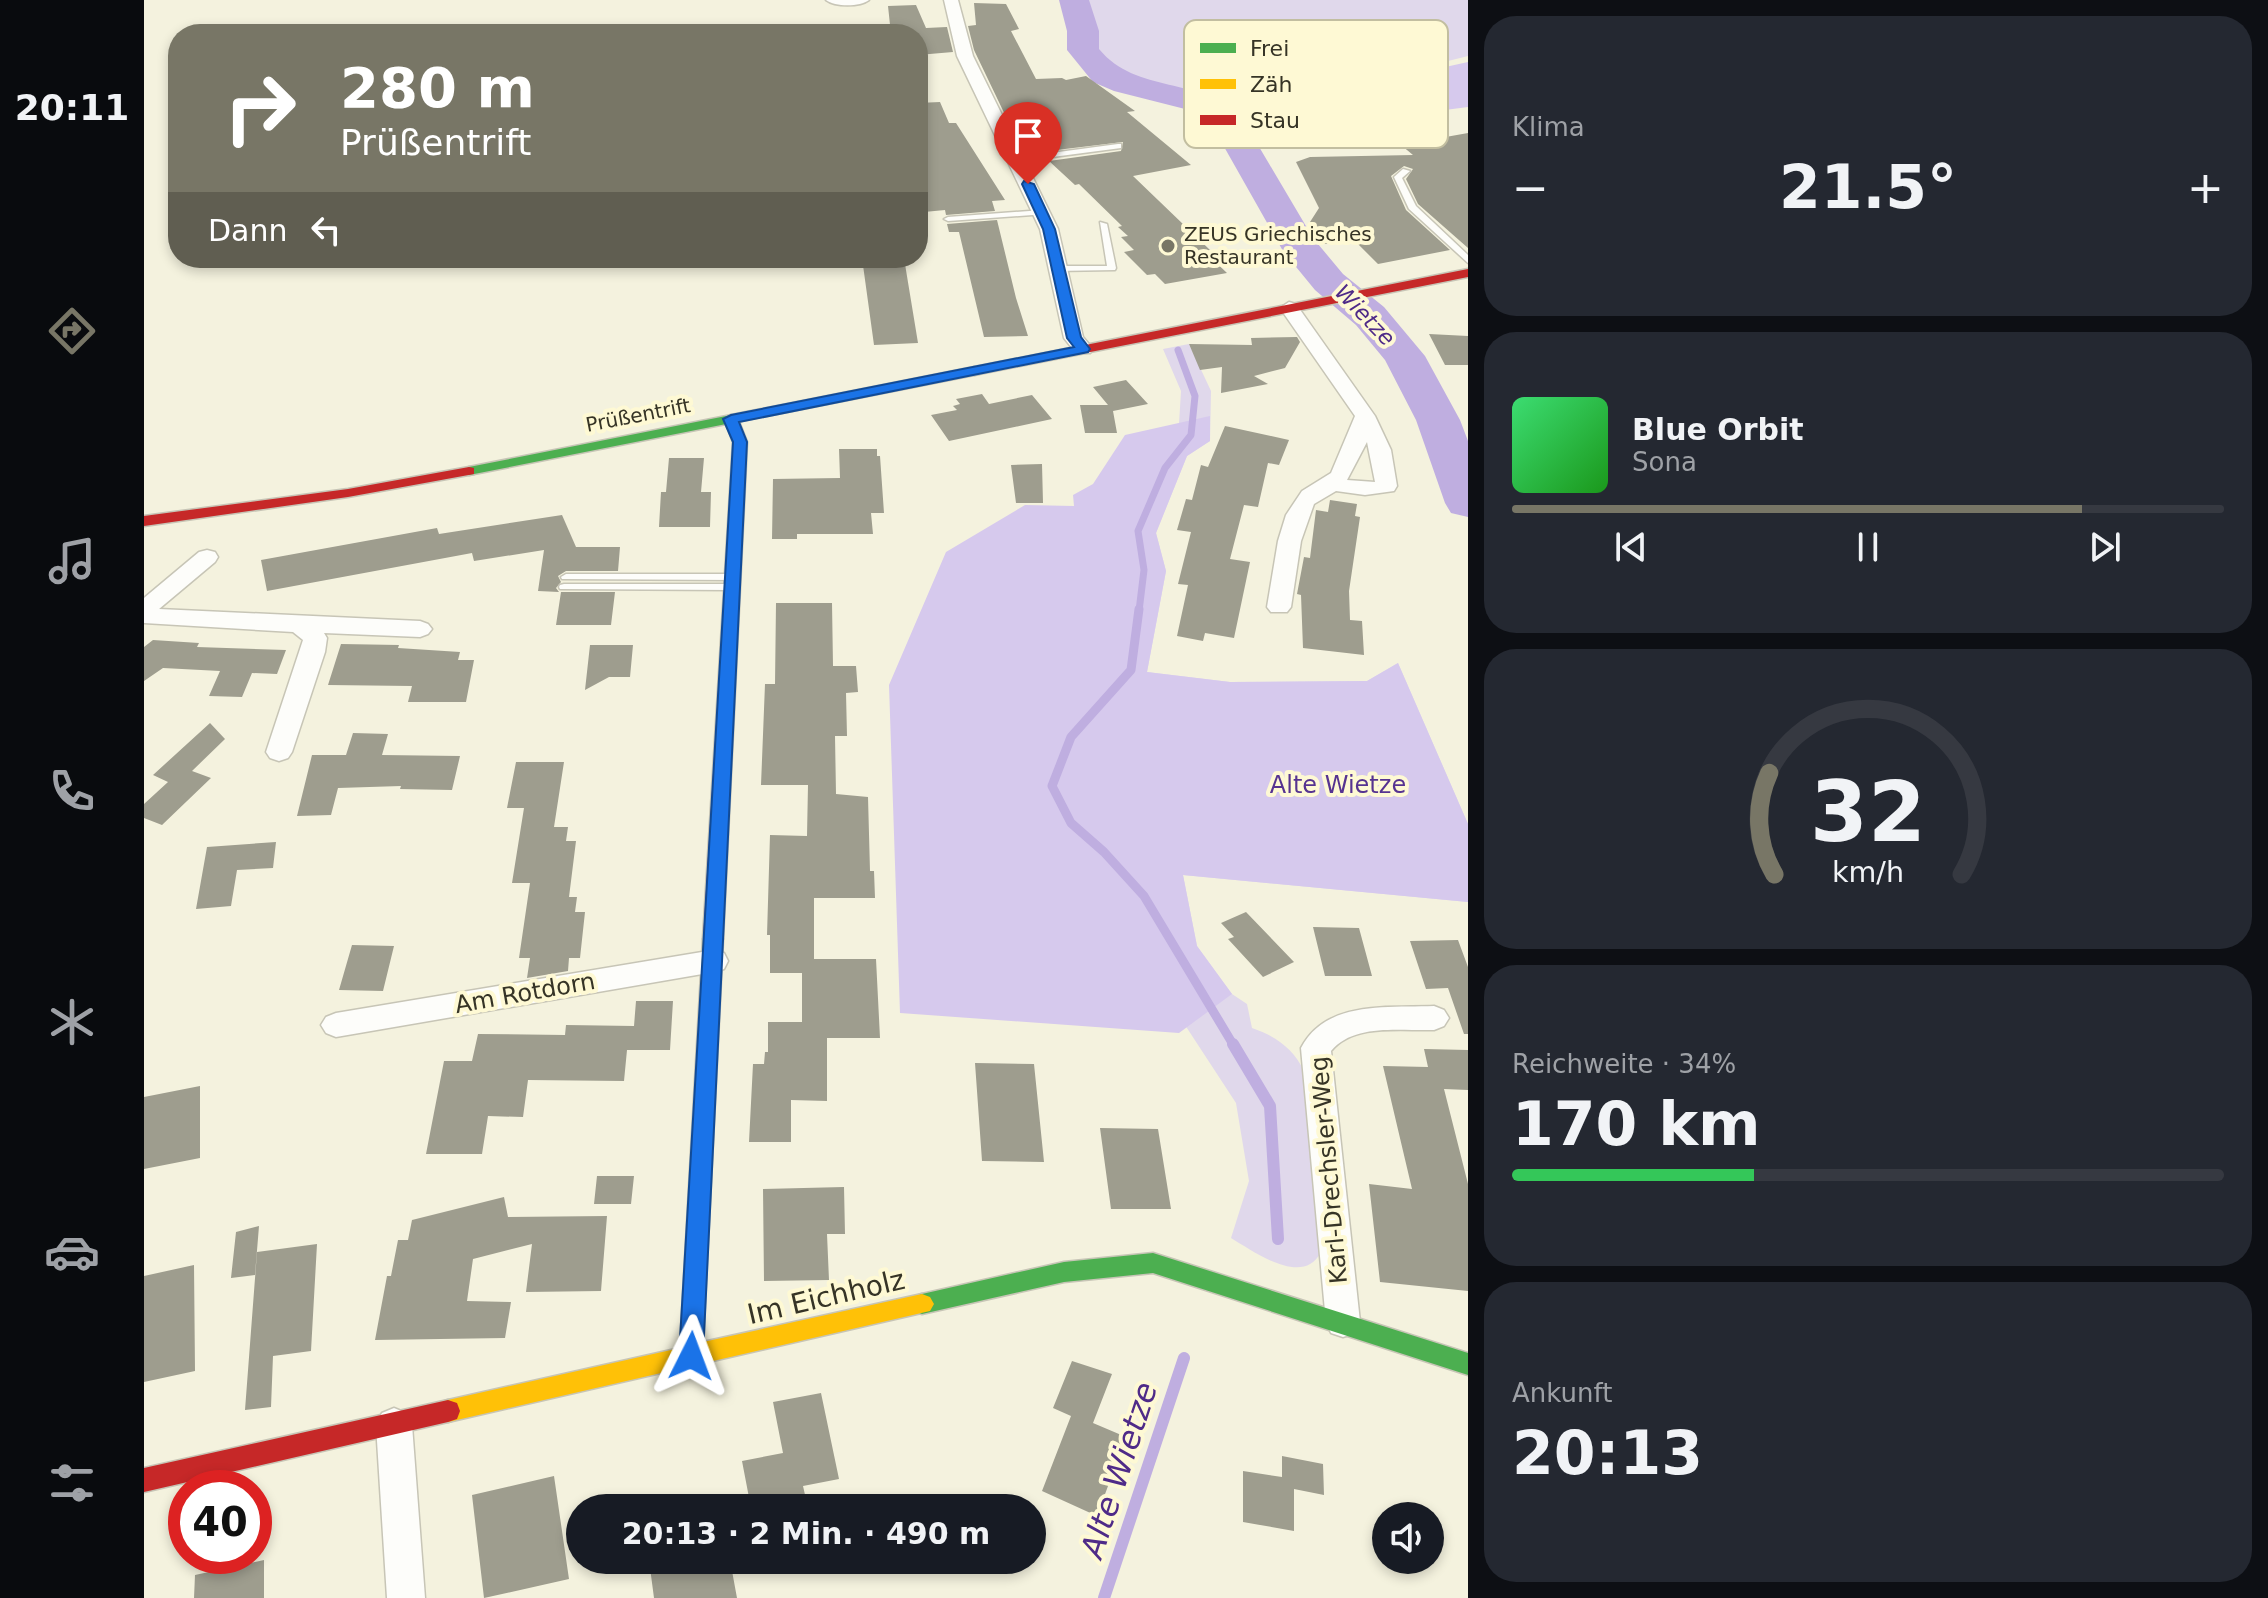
<!DOCTYPE html>
<html lang="de">
<meta charset="utf-8">
<style>
:root{--surface:#171b24;--page:#242831;--text:#f1f3f6;--muted:#9ea1a6;--line:#363941;--accent:#787666}
body{margin:0;font-family:"DejaVu Sans",sans-serif;background:var(--page);color:var(--text);height:100vh;display:flex;flex-direction:column;font-size:30px;white-space:nowrap}
*{box-sizing:border-box;margin:0}
p{font-size:26px;color:var(--muted)}
.icon{flex:none;width:44px;height:44px;fill:none;stroke:currentColor;stroke-width:2;stroke-linecap:round;stroke-linejoin:round}
.map{position:relative;flex:1;overflow:hidden}
.details{display:flex;flex-direction:column;gap:16px;padding:16px;background:#0d0f14;width:800px}
.details>*{flex:none}
.banner{position:absolute;left:24px;top:24px;width:760px;height:244px;border-radius:32px;box-shadow:0 4px 12px #0003;background:#787666;color:#fff;overflow:hidden}
.fabs{position:absolute;left:1228px;top:1502px;display:grid;gap:16px}
.fabs a{display:grid;place-items:center;width:72px;height:72px;border-radius:50%;background:var(--surface);box-shadow:0 4px 12px #0003;font-size:40px}
.speed{position:absolute;left:24px;top:1470px;display:flex;gap:16px;font-size:40px;font-weight:700;text-align:center}
.speed>*{display:grid;place-content:center;width:104px;height:104px;border-radius:50%;background:var(--surface);box-shadow:0 4px 12px #0003;line-height:1}
.speed .limit{border:12px solid #d22;background:#fff;color:#111}
.pin{position:absolute;display:grid;place-items:center;width:68px;height:68px;color:#fff;margin:-82px -34px;border-radius:50% 50% 50% 0;rotate:-45deg;box-shadow:0 0 8px #0007}
.pin .icon{rotate:45deg}
.me{position:absolute;width:88px;margin:-44px;rotate:3deg;stroke-linejoin:round;filter:drop-shadow(0 0 6px #0008)}
.turn{display:flex;align-items:center;gap:28px;height:168px;padding:0 40px;font-size:36px}
.turn .icon{width:104px;height:104px;stroke-width:2.5}
.turn b{display:block;font-size:56px;line-height:68px}
.then{display:flex;align-items:center;height:76px;padding:0 40px;background:#0003;gap:16px;font-size:30px}
.big{font-size:60px;font-weight:600;line-height:1.1}
.details .tile{flex:1;display:flex;flex-direction:column;justify-content:center;gap:12px;min-width:0;padding:0 28px;border-radius:32px;background:var(--page)}
.details .dial{align-items:center;gap:0}
.dial svg{height:208px;overflow:visible;fill:none;stroke:var(--line);stroke-width:7;stroke-linecap:round;text-anchor:middle}
.dial text{fill:var(--text);stroke:none}
.song{display:flex;align-items:center;gap:24px}
.cover{width:96px;height:96px;border-radius:12px;background:linear-gradient(135deg,hsl(140 70% 55%),hsl(120 70% 35%))}
.played{height:8px;border-radius:4px;background:linear-gradient(90deg,var(--accent) 80%,var(--line) 80%)}
.keys{display:flex;justify-content:space-around;direction:ltr}
.heat{display:flex;justify-content:space-between;align-items:center;font-size:44px;direction:ltr}
.charge{height:12px;border-radius:6px;background:linear-gradient(90deg,#34c759 34%,var(--line) 0)}
.trip{position:absolute;left:422px;top:1494px;width:480px;height:80px;border-radius:40px;background:var(--surface);box-shadow:0 4px 12px #0003;font-weight:600;line-height:80px;text-align:center}
main{display:flex;flex:1;min-height:0}
.tabs{display:flex;flex-direction:column;width:144px;justify-content:space-around;align-items:center;background:#090b0e;color:var(--muted)}
.tabs .icon{width:56px;height:56px}
.tabs .on{color:var(--accent)}
.tabs b{font-size:36px;color:var(--text)}
.map>svg:first-child{display:block}
</style>
<main>
<nav class="tabs">
<b>20:11</b>
<svg class="icon on" aria-label="directions" viewBox="0 0 24 24"><path d="M12 3l9 9-9 9-9-9zM9 14v-3h6M13 9l2 2-2 2"/></svg>
<svg class="icon" aria-label="music" viewBox="0 0 24 24"><path d="M9 18V5l10-2v13"/><circle cx="6" cy="18" r="3"/><circle cx="16" cy="16" r="3"/></svg>
<svg class="icon" aria-label="phone" viewBox="0 0 24 24"><path d="M5 4h4l2 5-3 2q2 4 5 5l2-3 5 2v4C11 20 4 13 5 4z"/></svg>
<svg class="icon" aria-label="climate" viewBox="0 0 24 24"><path d="M12 3v18M4 7l16 10M4 17L20 7"/></svg>
<svg class="icon" aria-label="car" viewBox="0 0 24 24"><path d="M5 17H2v-5l4-1 3-4h7l3 4 3 1v5h-3M9 17h6M6 11h13"/><circle cx="7" cy="17" r="2"/><circle cx="17" cy="17" r="2"/></svg>
<svg class="icon" aria-label="filters" viewBox="0 0 24 24"><path d="M4 7h16M4 17h16"/><circle cx="9" cy="7" r="2"/><circle cx="15" cy="17" r="2"/></svg>
</nav>
<div class="map">
<svg width="1324" height="1598" viewBox="0 0 1324 1598">
<rect width="100%" height="100%" fill="#f4f2de"/>
<!-- green -->
<path fill="#e0d8eb" d="M927,0h397v56l-60,15 -15,13 -146,34 -19,11 -11,-14 -19,-11 -96,-27 -24,-28 1,-24z
M1045,344l22,47 -1,50 -23,15 -31,77 10,38 -19,101 83,10 137,-1 31,-18 70,161v78l-285,-27 14,71 35,48 15,10 5,24c23,8 41,20 52,43l17,181c-18,36 -68,-1 -90,-14l18,-57 -13,-78 -87,-133 -95,-254 125,-292 2,-33 -18,-42z"/>
<!-- forest -->
<path fill="#d6c9ed" d="M1324,62v45l-23,3 -36,-35z
M1066,416v25l-23,15 -31,77 10,38 -19,101 83,10 137,-1 31,-18 70,161v78l-285,-27 14,71 35,48 -53,39 -279,-20 -11,-328 57,-133 79,-47 49,1 -1,-11 20,-11 32,-49z"/>
<g fill="none" stroke-linecap="round" stroke-linejoin="round">
<!-- stream-far2 -->
<path stroke="#bfaee0" stroke-width="7" d="M995,611l5,-41 -6,-39 27,-63 26,-33 4,-39 -17,-46"/>
<!-- stream-far1 -->
<path stroke="#bfaee0" stroke-width="9" d="M995,609l-8,61 -60,67 -19,49 19,37 33,29 40,44 90,150"/>
<!-- stream -->
<path stroke="#bfaee0" stroke-width="12" d="M1089,1044l37,62 8,133
M960,1598l80,-240"/>
<!-- river -->
<path fill="#bfaee0" fill-rule="evenodd" d="M915,0h30l10,31v18c38,46 101,26 143,69l71,120 30,36 41,33 41,49 35,64 8,21v76l-17,-4 -6,-10 -29,-83 -31,-60 -29,-35 -41,-35 -32,-39 -69,-122 -25,-19 -75,-19 -21,-9 -26,-32v-19z"/>
</g>
<!-- building -->
<path fill="#9e9d8e" d="M830,3l32,1 13,25 -8,2 25,48 26,-1 4,2 20,-4 49,35 -8,1 64,53 -58,11 77,74 -6,1 23,22 -62,11 -10,-10 -8,1 -23,-23 10,-2 -13,-13 7,-1 -10,-9 4,-1 -43,-42 -4,1 -26,-24 72,-10 2,-9 -83,10 -32,-31 -34,-71 -6,-24 8,-1z
M772,5l10,23 21,-1 6,25 -35,3v-21h-27l-3,-28z
M796,102l9,21h7l49,77 -13,1 3,10 -49,4 -1,-5 -21,2 -6,-11v-98z
M1324,133v115l-50,-44 -12,-25 7,-10 -9,-3 -13,10 15,34 44,40 -72,14 -22,-22 -32,2 -14,-22 9,-14 -23,-46 14,-5 103,-2 -12,-10z
M853,220l19,78 12,38 -44,1 -25,-105h-10l-2,-8z
M718,258h42l14,85 -44,2z
M1285,334l39,2v29h-23z
M1153,337l3,5 -15,26 -31,8 14,8 -47,9 1,-26 -22,3 -11,-26 63,1 -1,-7z
M982,380l22,24 -35,7 4,22h-32l-5,-28h28l-15,-18z
M838,394l7,10 43,-9 20,24 -103,22 -18,-26 26,-5 -4,-4 7,-2 -4,-5z
M1081,426l64,14 -10,25 -11,-2 -10,44 -14,-2 -14,54 20,3 -16,76 -29,-5 -2,8 -26,-5 11,-51 -10,-1 13,-52 -14,-2 9,-31 6,1 9,-35 7,2z
M695,449h38v7h3l4,57h-13l2,21h-76v5h-25l1,-60 67,-1z
M525,458h35l-3,34h10l-1,35h-51l2,-35h5z
M898,464l1,39h-27l-5,-38z
M1186,500l27,4 -2,12 5,1 -11,74 1,29 12,1 2,34 -61,-7 -2,-53 -4,-1 7,-37 6,1 6,-48 12,2z
M418,515l14,32h44l-2,24h-52l-8,5 3,6 -5,6 3,4 -21,-1 6,-41 -70,11 -2,-8 -205,38 -6,-31 176,-32 2,6z
M417,592h54l-4,33h-55z
M632,603h56l1,63h23l2,26 -12,1 1,43h-12l1,58 32,3 2,74h4l1,27h-61v61h62l4,79h-53v63l-36,-1v42h-42l4,-78h11l1,-12h3v-30h34v-49h-32v-38h-3l3,-100 37,1 1,-51h-47l4,-101h10z
M9,640l46,3 -2,4 89,3 -9,24 -25,-1 -10,24 -33,-1 11,-25 -57,-3 -19,13v-34z
M197,644l58,1 -1,3 62,4 -2,8h16l-8,42h-58l4,-16 -84,-1z
M446,645h43l-3,32h-21l-24,13z
M66,723l15,16 -33,32 19,7 -49,47 -18,-7v-14l24,-22 -15,-7z
M209,733l35,1 -6,21 78,1 -8,34 -52,-1 1,-3 -63,2 -7,27 -34,1 15,-61h34z
M372,762h48l-10,65h14l-2,14h10l-7,56h8l-2,15h10l-5,46h-11l-1,13 -41,7 3,-20h-11l11,-75h-18l12,-75h-17z
M132,842l-3,26 -36,2 -6,36 -35,3 11,-62z
M1102,912l48,50 -31,15 -35,-38 6,-2 -13,-14z
M1169,927l46,1 13,48h-47z
M1314,940l10,27v67h-4l-16,-46 -22,1 -16,-48z
M208,945l42,1 -11,45 -44,-1z
M492,1001h37l-3,49h-43l-3,31 -96,-1 -5,37 -35,-1 -6,38h-56l18,-93h28l6,-27 87,1 1,-10 68,1z
M1280,1049l44,1v40l-24,-1 24,95v107l-88,-9 -11,-98 43,5 -29,-123 45,1z
M831,1063l59,1 10,98 -62,-1z
M56,1086v72l-56,11v-72z
M956,1128l58,1 13,80h-60z
M453,1176h37l-3,28h-37z
M700,1187l1,47h-18l2,46 -65,1 -1,-92z
M360,1197l4,20 99,-1 -6,75 -75,1 6,-48 -59,15 -6,42 44,1 -6,36 -130,2 12,-64h4l7,-36h10l4,-20z
M115,1226l-4,49 -24,3 5,-46z
M173,1244l-6,107 -38,5 -2,51 -26,3 12,-158z
M50,1265l1,106 -51,11v-106z
M928,1361l40,13 -19,49 33,14 -29,79 -55,-25 29,-75 -18,-8z
M677,1393l18,86 -36,7 5,22h-57l-9,-47 41,-8 -10,-51z
M1138,1456l41,8 1,31 -30,-6v42l-51,-9v-51l39,6z
M410,1476l15,103 -85,19 -12,-103z
M120,1560v38h-70l1,-23z
M505,1560h81l7,38h-83z"/>
<g fill="none" stroke-linecap="round" stroke-linejoin="round">
<!-- lane casing -->
<g stroke="#c7c5b6" stroke-width="3">
<path id="lane" d="M974,144h3v4l-106,14 -4,-2 4,-2z
M1259,169l7,2 -8,7 14,28 52,49v8l-59,-54 -15,-32z
M899,210l4,2 -1,2 -98,7 -4,-2 4,-2z
M956,222l7,2 9,44 -1,2 -60,1 -1,-2 4,-3h49z
M422,574h167l5,3 -5,3 -171,-1 -1,-2z
M420,584h166l5,3 -5,3 -170,-1 -1,-2 1,-2z"/>
</g>
<!-- street casing -->
<g stroke="#c7c5b6" stroke-width="3">
<path id="street" d="M682,0h43c-9,7 -34,7 -43,0z
M800,0h14l15,56 85,173 25,108 10,12 -3,4h-14l-12,-15 -24,-109 -83,-173z
M1145,302l7,2 79,112 16,34 6,36 -3,5 -29,4 -29,-4 -22,13 -13,37 -10,66 -4,5h-16l-4,-5 11,-66 8,-26 16,-24 29,-18 24,-57 -75,-108zM1223,442l8,40 -28,-2z
M63,550l8,2 3,5 -3,5 -56,47 261,12 8,3 4,5 -4,5 -8,3 -96,-4 3,5 -2,14 -33,100 -4,6 -9,3 -9,-3 -4,-6 37,-112 -10,-8 -149,-9v-25l55,-46z
M570,950l10,3 4,8 -4,8 -10,3 -378,65 -10,-4 -5,-8 5,-8 10,-4z
M1290,1006l10,4 5,8 -5,8 -10,4c-34,1 -80,-7 -103,21l29,271 -5,11 -12,4 -12,-4 -5,-11 -25,-274c25,-48 86,-40 133,-42z
M250,1408l12,5 6,12 13,173h-38l-11,-173 6,-12z"/>
</g>
<!-- fast casing -->
<g stroke="#c7c5b6" stroke-width="3">
<path id="fast" d="M830,367l5,1v6l-510,101 -7,-4 7,-4z
M1009,1253l315,100v22l-315,-102 -89,9 -142,32 -8,-3 -4,-7 4,-7 8,-3 142,-32z"/>
</g>
<!-- slow casing -->
<g stroke="#c7c5b6" stroke-width="3">
<path id="slow" d="M569,932l7,2 3,5 -20,403 219,-48 8,3 4,7 -4,7 -482,111 -9,-3 -3,-8 3,-8 9,-3 232,-52 23,-409 3,-5z"/>
</g>
<!-- jam casing -->
<g stroke="#c7c5b6" stroke-width="3">
<path id="jam" d="M1324,269v8l-494,98 -7,-4 7,-4z
M587,415l7,4 9,23 -24,497 -3,5h-14l-3,-5 30,-497 -9,-23z
M325,467l5,1v6l-126,23 -204,29v-10l204,-27z
M304,1400l9,3 3,8 -3,8 -9,3 -304,70v-24z"/>
</g>
<!-- lane -->
<use href="#lane" fill="#fdfdfa" fill-rule="evenodd"/>
<!-- street -->
<use href="#street" fill="#fdfdfa" fill-rule="evenodd"/>
<!-- fast -->
<use href="#fast" fill="#4caf50" fill-rule="evenodd"/>
<!-- slow -->
<use href="#slow" fill="#ffc107" fill-rule="evenodd"/>
<!-- jam -->
<use href="#jam" fill="#c62828" fill-rule="evenodd"/>
</g>
<!-- route -->
<path fill="#1a73e8" stroke="#114b97" stroke-width="2" d="M880,181l10,3 21,45 26,108 9,12 -2,3 -349,70 8,20 -44,914 -3,8 -9,3 -8,-3 -4,-8 54,-914 -10,-23 8,-4 343,-68 -7,-9 -24,-109 -21,-45z"/>
<!-- markers -->
<circle fill="#787666" stroke="#fef9d4" stroke-width="3" cx="1024" cy="246" r="8"/>
<g text-anchor="middle" dominant-baseline="central" stroke-width="8" stroke-linejoin="round" paint-order="stroke">
<!-- far-poi labels -->
<g font-size="20" fill="#363426" stroke="#fef9d4" text-anchor="start">
<text x="1040" y="234">ZEUS Griechisches<tspan x="1040" dy="23">Restaurant</tspan></text>
</g>
<!-- far-street labels -->
<g font-size="20" fill="#363426" stroke="#fef9d4">
<text transform="translate(494 415) rotate(-11)">Prüßentrift</text>
</g>
<!-- far-water labels -->
<g font-size="22" font-style="italic" fill="#4f2b88" stroke="#fef9d4">
<text transform="translate(1221 315) rotate(46)">Wietze</text>
</g>
<!-- park labels -->
<g font-size="24" fill="#563390" stroke="#fef9d4">
<text x="1194" y="785">Alte Wietze</text>
</g>
<!-- street labels -->
<g font-size="24" fill="#363426" stroke="#fef9d4">
<text transform="translate(381 993) rotate(-10)">Am Rotdorn</text>
<text transform="translate(1185 1170) rotate(-95)">Karl-Drechsler-Weg</text>
</g>
<!-- near-street labels -->
<g font-size="28" fill="#363426" stroke="#fef9d4">
<text transform="translate(682 1297) rotate(-13)">Im Eichholz</text>
</g>
<!-- near-water labels -->
<g font-size="32" font-style="italic" fill="#4f2b88" stroke="#fef9d4">
<text transform="translate(975 1470) rotate(-72)">Alte Wietze</text>
</g>
</g>
<!-- legend -->
<rect x="1040" y="20" width="264" height="128" rx="12" fill="#fef9d4" stroke="#c2bea0" stroke-width="2"/>
<rect x="1056" y="43" width="36" height="10" fill="#4caf50"/>
<rect x="1056" y="79" width="36" height="10" fill="#ffc107"/>
<rect x="1056" y="115" width="36" height="10" fill="#c62828"/>
<g font-size="22" fill="#363426">
<text x="1106" y="56">Frei</text>
<text x="1106" y="92">Zäh</text>
<text x="1106" y="128">Stau</text>
</g>
</svg>
<div class="fabs">
<a><svg class="icon" aria-label="sound" viewBox="0 0 24 24"><path d="M4 9h4l5-4v14l-5-4H4zM17 9q2 3 0 6"/></svg></a>
</div>
<div class="speed"><div class="limit">40</div></div>
<div class="pin" style="left:884px;top:184px;background:#d93025"><svg class="icon" aria-label="arrive" viewBox="0 0 24 24"><path d="M6 21V4h12l-3 4 3 4H6"/></svg></div>
<svg class="me" style="left:547px;top:1356px" viewBox="-20 -20 40 40"><path d="M0-17L14 15 0 8-14 15z" fill="#1a73e8" stroke="#fff" stroke-width="4"/></svg>
<div class="trip">20:13 · 2 Min. · 490 m</div>
<div class="banner">
<div class="turn"><svg class="icon" aria-label="right" viewBox="0 0 24 24"><path d="M7 20v-9h11M14 6l5 5-5 5"/></svg><div><b>280 m</b>Prüßentrift</div></div>
<div class="then">Dann<svg class="icon" aria-label="left" viewBox="0 0 24 24"><path d="M17 20v-9H6M10 6l-5 5 5 5"/></svg></div>
</div>
</div>
<section class="details">
<div class="tile"><p>Klima</p>
<div class="heat"><a>−</a><b class="big">21.5°</b><a>+</a></div>
</div>
<div class="tile">
<div class="song"><i class="cover"></i><div><b>Blue Orbit</b><p>Sona</p></div></div>
<div class="played"></div>
<div class="keys"><svg class="icon" aria-label="previous" viewBox="0 0 24 24"><path d="M18 5L8 12l10 7zM5 5v14"/></svg><svg class="icon" aria-label="pause" viewBox="0 0 24 24"><path d="M8 5v14M16 5v14"/></svg><svg class="icon" aria-label="next" viewBox="0 0 24 24"><path d="M6 5l10 7-10 7zM19 5v14"/></svg></div>
</div>
<div class="tile dial"><svg viewBox="0 0 100 80">
<path d="M14 69A42 42 0 1 1 86 69"/>
<path d="M14 69A42 42 0 0 1 12 30" stroke="#787666"/>
<text x="50" y="56" font-size="32" font-weight="700">32</text>
<text x="50" y="72" font-size="11">km/h</text>
</svg></div>
<div class="tile"><p>Reichweite · 34%</p><b class="big">170 km</b><div class="charge"></div></div>
<div class="tile"><p>Ankunft</p><b class="big">20:13</b></div>
</section>
</main>
